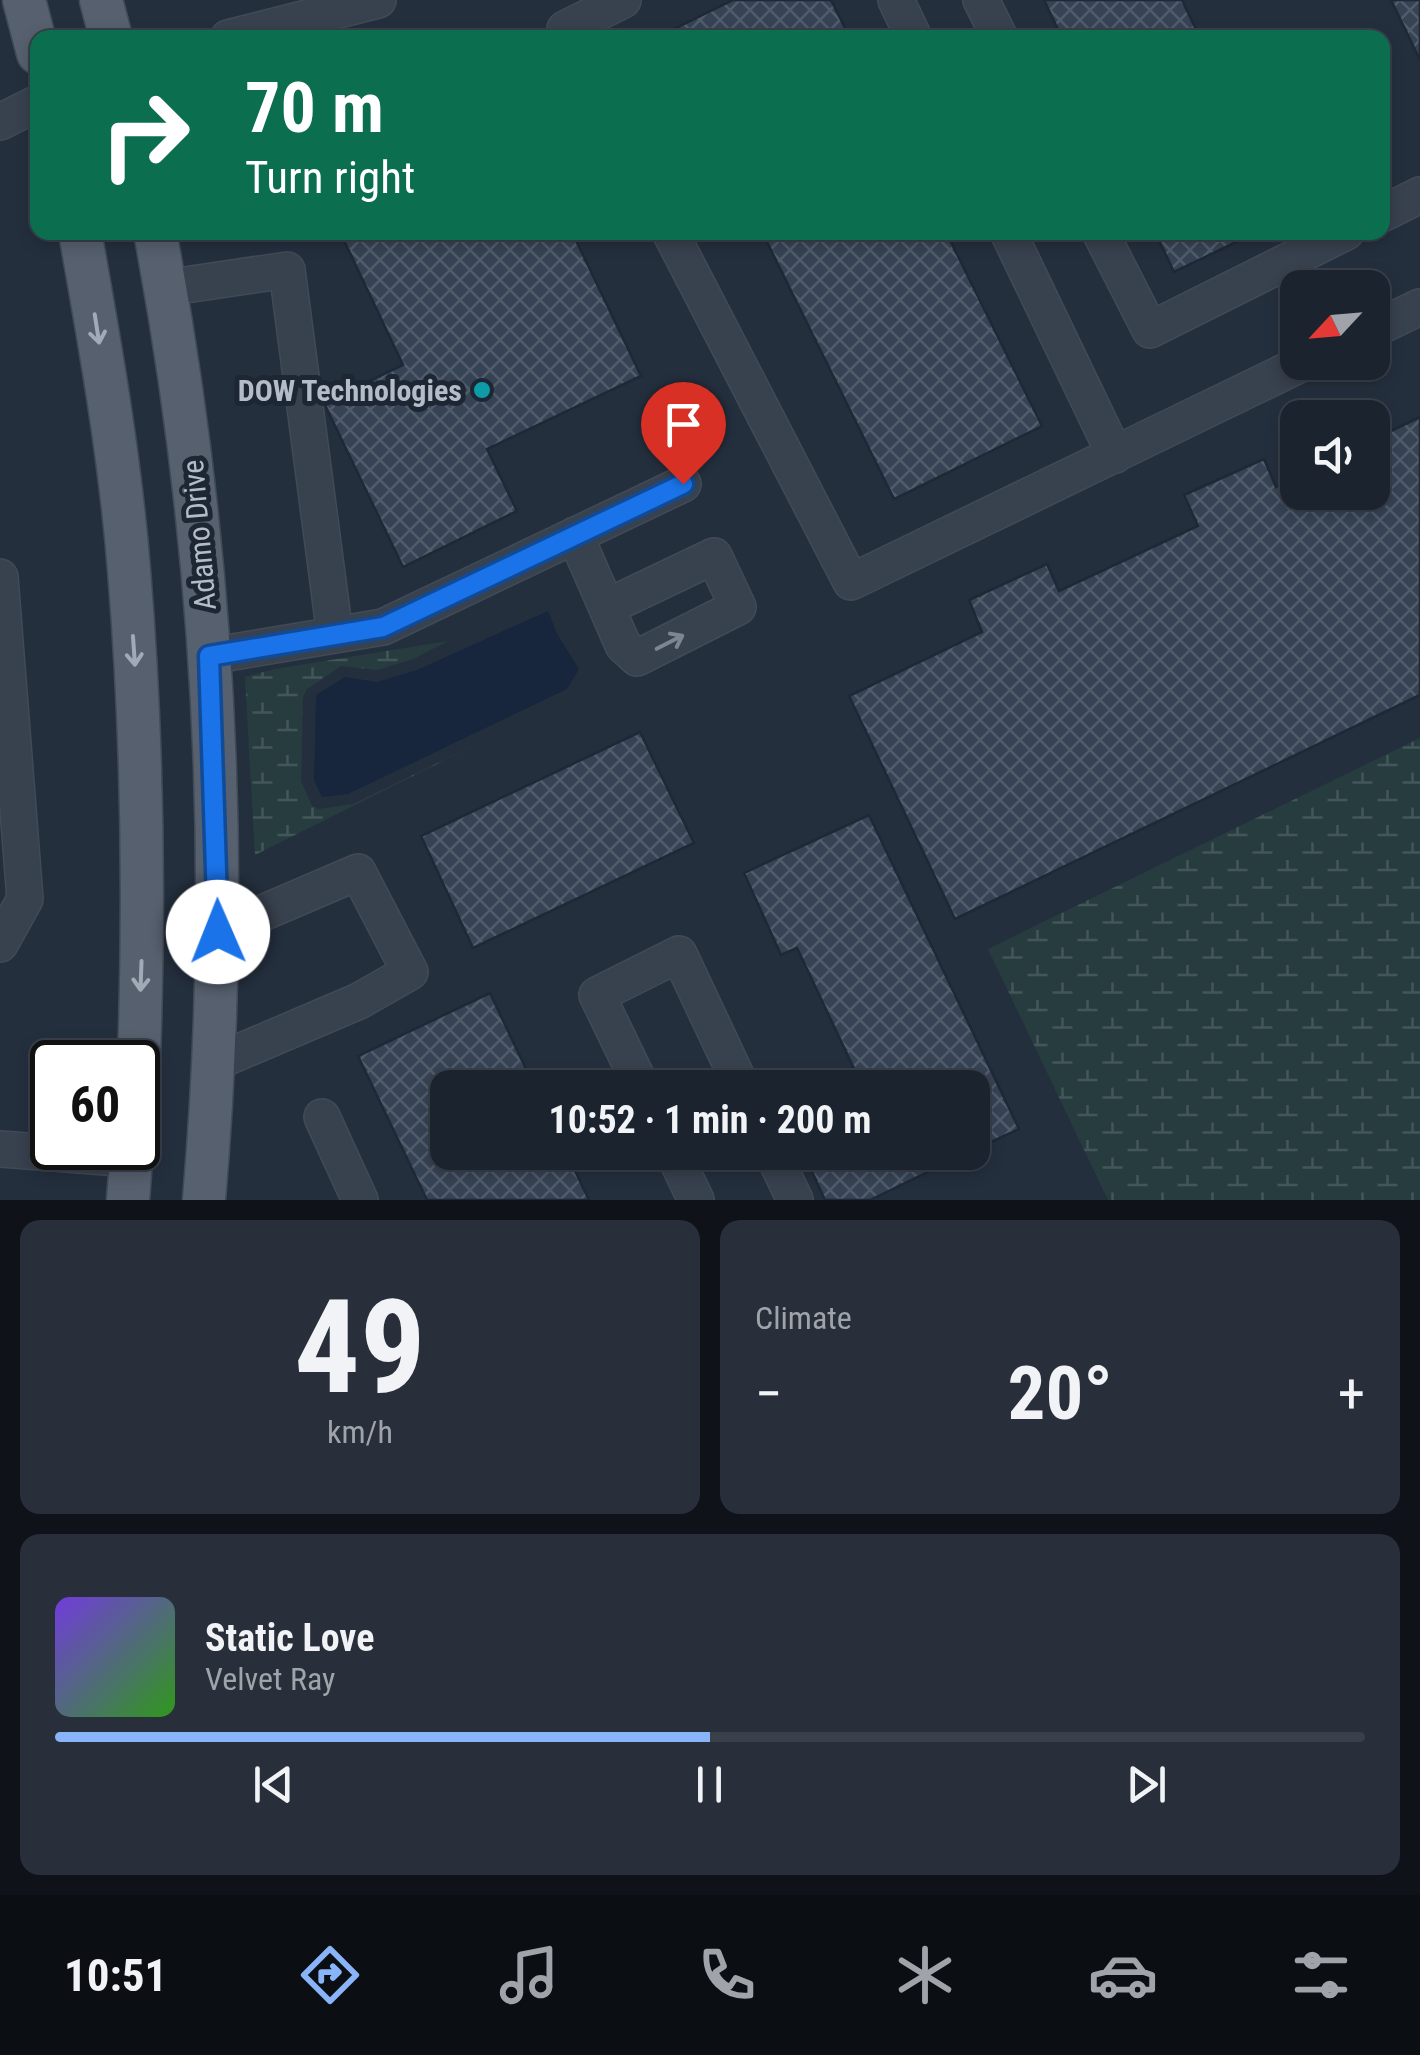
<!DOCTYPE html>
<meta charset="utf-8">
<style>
:root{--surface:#1b232e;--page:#282f3a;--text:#f1f3f6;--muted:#a0a4aa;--line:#39404a;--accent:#8ab4f8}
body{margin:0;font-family:"Roboto Condensed",sans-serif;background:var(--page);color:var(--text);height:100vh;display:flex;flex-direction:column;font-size:38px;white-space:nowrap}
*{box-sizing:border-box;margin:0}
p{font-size:32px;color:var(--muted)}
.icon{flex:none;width:55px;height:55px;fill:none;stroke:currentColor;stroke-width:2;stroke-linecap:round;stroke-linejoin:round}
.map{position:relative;height:1200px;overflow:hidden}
.drawer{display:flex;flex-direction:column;gap:20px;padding:20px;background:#0f1319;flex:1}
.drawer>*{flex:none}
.guide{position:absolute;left:30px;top:30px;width:1360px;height:210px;border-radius:20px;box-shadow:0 5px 15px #0003,0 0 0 2px var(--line);background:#0b6e4f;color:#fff;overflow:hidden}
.needle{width:65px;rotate:244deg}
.buttons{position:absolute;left:1280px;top:270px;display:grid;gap:20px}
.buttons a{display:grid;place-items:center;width:110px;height:110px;border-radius:20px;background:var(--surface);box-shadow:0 5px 15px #0003,0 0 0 2px var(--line);font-size:50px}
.speed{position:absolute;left:30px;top:1040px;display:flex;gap:20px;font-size:50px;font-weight:700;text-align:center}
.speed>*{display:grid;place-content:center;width:130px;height:130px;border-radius:50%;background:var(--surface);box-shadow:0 5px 15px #0003,0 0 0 2px var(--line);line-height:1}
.speed .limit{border:5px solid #111;border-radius:15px;background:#fff;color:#111}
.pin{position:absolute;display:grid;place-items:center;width:85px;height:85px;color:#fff;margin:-102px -42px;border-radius:50% 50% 50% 0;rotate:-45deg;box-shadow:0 0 10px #0007}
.pin .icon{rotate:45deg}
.me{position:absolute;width:110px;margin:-55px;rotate:359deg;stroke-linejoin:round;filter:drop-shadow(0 0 8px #0008)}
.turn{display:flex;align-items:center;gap:35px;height:210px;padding:0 50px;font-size:45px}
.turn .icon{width:130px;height:130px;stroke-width:2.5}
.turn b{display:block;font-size:70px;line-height:85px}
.big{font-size:75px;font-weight:700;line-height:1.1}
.drawer .widget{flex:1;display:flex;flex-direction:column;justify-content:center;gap:15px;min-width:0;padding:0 35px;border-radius:20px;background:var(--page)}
.drawer .dial{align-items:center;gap:0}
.dial b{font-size:130px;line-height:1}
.song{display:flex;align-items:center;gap:30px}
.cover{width:120px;height:120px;border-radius:15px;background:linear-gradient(135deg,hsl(260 70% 55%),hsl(110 70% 35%))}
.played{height:10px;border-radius:5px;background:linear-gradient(90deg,var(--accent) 50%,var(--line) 50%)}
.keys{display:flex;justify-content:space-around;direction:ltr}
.heat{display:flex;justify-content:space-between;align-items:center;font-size:55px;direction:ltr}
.drawer .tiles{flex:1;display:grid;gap:20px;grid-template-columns:1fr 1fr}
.widget:last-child{grid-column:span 2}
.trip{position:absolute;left:430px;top:1070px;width:560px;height:100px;border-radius:20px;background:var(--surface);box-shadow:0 5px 15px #0003,0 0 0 2px var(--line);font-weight:700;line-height:100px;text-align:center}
.menu{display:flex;height:160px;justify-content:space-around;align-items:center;background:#0b0e12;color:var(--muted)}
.menu .icon{width:70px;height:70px}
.menu .selected{color:var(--accent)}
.menu b{font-size:45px;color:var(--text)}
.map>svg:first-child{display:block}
</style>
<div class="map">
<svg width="1420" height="1200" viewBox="0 0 1420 1200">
<defs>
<pattern id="wetland-marsh" width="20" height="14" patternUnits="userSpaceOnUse" patternTransform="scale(2.5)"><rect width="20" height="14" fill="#263c3f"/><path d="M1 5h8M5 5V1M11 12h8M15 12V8" fill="none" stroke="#435659"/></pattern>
<pattern id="building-cross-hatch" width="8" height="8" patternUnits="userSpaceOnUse" patternTransform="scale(2.5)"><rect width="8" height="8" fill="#364354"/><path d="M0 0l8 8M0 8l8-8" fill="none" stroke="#515c6b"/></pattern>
</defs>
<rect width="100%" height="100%" fill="#242f3e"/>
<!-- wetland -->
<path fill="url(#wetland-marsh)" d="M448,641l-35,18 -36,11 -36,-4 -34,23 -4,8 -2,84 11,25 7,3 34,-5 122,-59 -220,110 -10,-178 30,-8z
M1420,738v462h-312l-120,-251z"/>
<!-- water -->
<path fill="#17263c" d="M548,611l9,23 22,35 -12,20 -219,105 -26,3 -8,-17 2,-85 29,-18 32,5 40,-12z"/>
<!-- building -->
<path fill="url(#building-cross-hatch)" stroke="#1f2835" stroke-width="2.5" d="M733,0h98l19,38h-184l-2,-4z
M1044,0h138l18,38h-138z
M1391,0h29v60z
M340,232h232l69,144 -154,73 30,62 -114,56 -79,-164 79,-38z
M762,232h184l96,194 -148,73z
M1155,232h102l-83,40z
M1420,417v278l-465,224 -106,-223 133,-64 -13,-32 78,-36 12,27 139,-65 -14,-31 80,-36 12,28 22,-10v15h74v-52z
M640,732l54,111 -221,105 -52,-112z
M869,815l150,314 -47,22v-63h-142l27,-13 -60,-127 -16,7 -37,-82z
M490,993l45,95h-87v64h118l23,48h-162l-69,-144z
M803,1152h166l-99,48h-45z"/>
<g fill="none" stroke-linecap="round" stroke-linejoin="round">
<!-- minor casing -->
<g stroke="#414a57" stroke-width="38">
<path id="minor" d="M896,0l18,38
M981,0l19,38
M565,29l58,-29
M228,38l150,-38
M0,122l38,-19
M1382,214l38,-19
M670,232l181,350 454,-220
M1008,232l107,223
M1100,232l50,98 196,-98
M165,288l122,-18 48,365
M1372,330l48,-23
M575,535l48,110 14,13 101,-51 -24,-51 -107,51
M0,577l25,322 -25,45
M209,656l174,-29 300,-143
M216,1062l143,-61 51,-29 -52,-100 -140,60
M642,1088l-45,-93 82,-41 63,134
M322,1117l38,83
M0,1149l131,10
M673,1152l23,48
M772,1152l23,48"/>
</g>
<!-- major casing -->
<g stroke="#414a57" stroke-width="45">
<path id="major" d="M24,0l14,53
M101,0l10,38
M80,232c20,112 40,225 49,338 14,171 16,343 9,514
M155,232c61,323 77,641 49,968
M128,1200l4,-52"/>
</g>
<!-- minor -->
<use href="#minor" stroke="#38414e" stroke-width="35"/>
<!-- major -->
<use href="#major" stroke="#56606e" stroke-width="42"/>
</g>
<!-- one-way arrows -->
<defs><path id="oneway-shaft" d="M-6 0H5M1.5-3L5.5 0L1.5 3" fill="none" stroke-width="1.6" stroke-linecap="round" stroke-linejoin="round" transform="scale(2.5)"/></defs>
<g stroke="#a1aab7">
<use href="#oneway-shaft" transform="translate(97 329) rotate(81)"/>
<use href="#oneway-shaft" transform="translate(134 651) rotate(86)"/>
<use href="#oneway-shaft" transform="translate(141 976) rotate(92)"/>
</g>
<use stroke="#7c8592" href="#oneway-shaft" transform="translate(670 642) rotate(-27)"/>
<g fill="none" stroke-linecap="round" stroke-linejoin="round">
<!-- route casing -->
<g stroke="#114b97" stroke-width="25">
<path id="route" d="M218,932l-9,-276 174,-29 300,-143"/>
</g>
<!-- route -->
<use href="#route" stroke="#1a73e8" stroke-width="18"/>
</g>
<!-- markers -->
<circle fill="#0f9aa8" stroke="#1d2633" stroke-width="4" cx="482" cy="390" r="10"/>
<g text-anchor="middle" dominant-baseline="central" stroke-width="10" stroke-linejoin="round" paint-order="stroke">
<!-- poi labels -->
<g font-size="30" font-weight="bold" fill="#b4bcc9" stroke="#1d2633" text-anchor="end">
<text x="462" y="390">DOW Technologies</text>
</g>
<!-- street labels -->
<g font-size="30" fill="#b4bcc9" stroke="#1d2633">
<text transform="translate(199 535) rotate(-95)">Adamo Drive</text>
</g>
</g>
</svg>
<div class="buttons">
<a><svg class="needle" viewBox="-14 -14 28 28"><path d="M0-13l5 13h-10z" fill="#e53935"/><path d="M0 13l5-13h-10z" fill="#a0a4aa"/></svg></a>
<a><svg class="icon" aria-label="sound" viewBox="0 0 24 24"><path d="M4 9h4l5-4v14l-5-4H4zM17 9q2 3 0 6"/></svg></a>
</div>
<div class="speed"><div class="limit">60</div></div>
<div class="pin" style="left:683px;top:484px;background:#d93025"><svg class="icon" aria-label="arrive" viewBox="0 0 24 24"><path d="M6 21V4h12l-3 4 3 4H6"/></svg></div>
<svg class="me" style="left:218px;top:932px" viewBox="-20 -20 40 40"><circle r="19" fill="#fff"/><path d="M0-13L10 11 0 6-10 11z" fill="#1a73e8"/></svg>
<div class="trip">10:52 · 1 min · 200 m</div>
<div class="guide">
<div class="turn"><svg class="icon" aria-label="right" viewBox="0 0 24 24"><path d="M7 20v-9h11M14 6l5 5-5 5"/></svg><div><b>70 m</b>Turn right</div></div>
</div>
</div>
<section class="drawer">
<div class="tiles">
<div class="widget dial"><b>49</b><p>km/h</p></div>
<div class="widget"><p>Climate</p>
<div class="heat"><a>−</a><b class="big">20°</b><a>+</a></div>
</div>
<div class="widget">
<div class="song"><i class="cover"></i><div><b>Static Love</b><p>Velvet Ray</p></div></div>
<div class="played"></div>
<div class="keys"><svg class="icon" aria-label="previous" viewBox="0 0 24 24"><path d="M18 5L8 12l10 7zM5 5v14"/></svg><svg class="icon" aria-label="pause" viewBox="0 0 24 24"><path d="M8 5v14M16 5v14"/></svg><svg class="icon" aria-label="next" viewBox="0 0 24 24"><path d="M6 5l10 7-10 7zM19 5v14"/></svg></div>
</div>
</div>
</section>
<nav class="menu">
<b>10:51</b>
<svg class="icon selected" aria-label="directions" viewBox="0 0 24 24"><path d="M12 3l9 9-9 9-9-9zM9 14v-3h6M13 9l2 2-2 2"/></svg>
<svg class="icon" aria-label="music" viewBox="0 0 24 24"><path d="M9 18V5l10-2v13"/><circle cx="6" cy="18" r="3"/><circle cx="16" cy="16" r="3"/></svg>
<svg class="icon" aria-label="phone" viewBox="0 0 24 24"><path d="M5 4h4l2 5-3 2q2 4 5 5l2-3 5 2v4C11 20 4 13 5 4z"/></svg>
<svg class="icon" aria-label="climate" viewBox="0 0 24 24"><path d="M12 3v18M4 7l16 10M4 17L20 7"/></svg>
<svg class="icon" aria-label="car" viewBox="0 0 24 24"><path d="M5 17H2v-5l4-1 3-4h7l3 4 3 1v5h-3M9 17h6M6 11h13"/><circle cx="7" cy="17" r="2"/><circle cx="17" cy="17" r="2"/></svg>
<svg class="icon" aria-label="filters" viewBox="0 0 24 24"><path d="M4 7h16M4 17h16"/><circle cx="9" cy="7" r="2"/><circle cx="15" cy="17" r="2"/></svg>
</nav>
